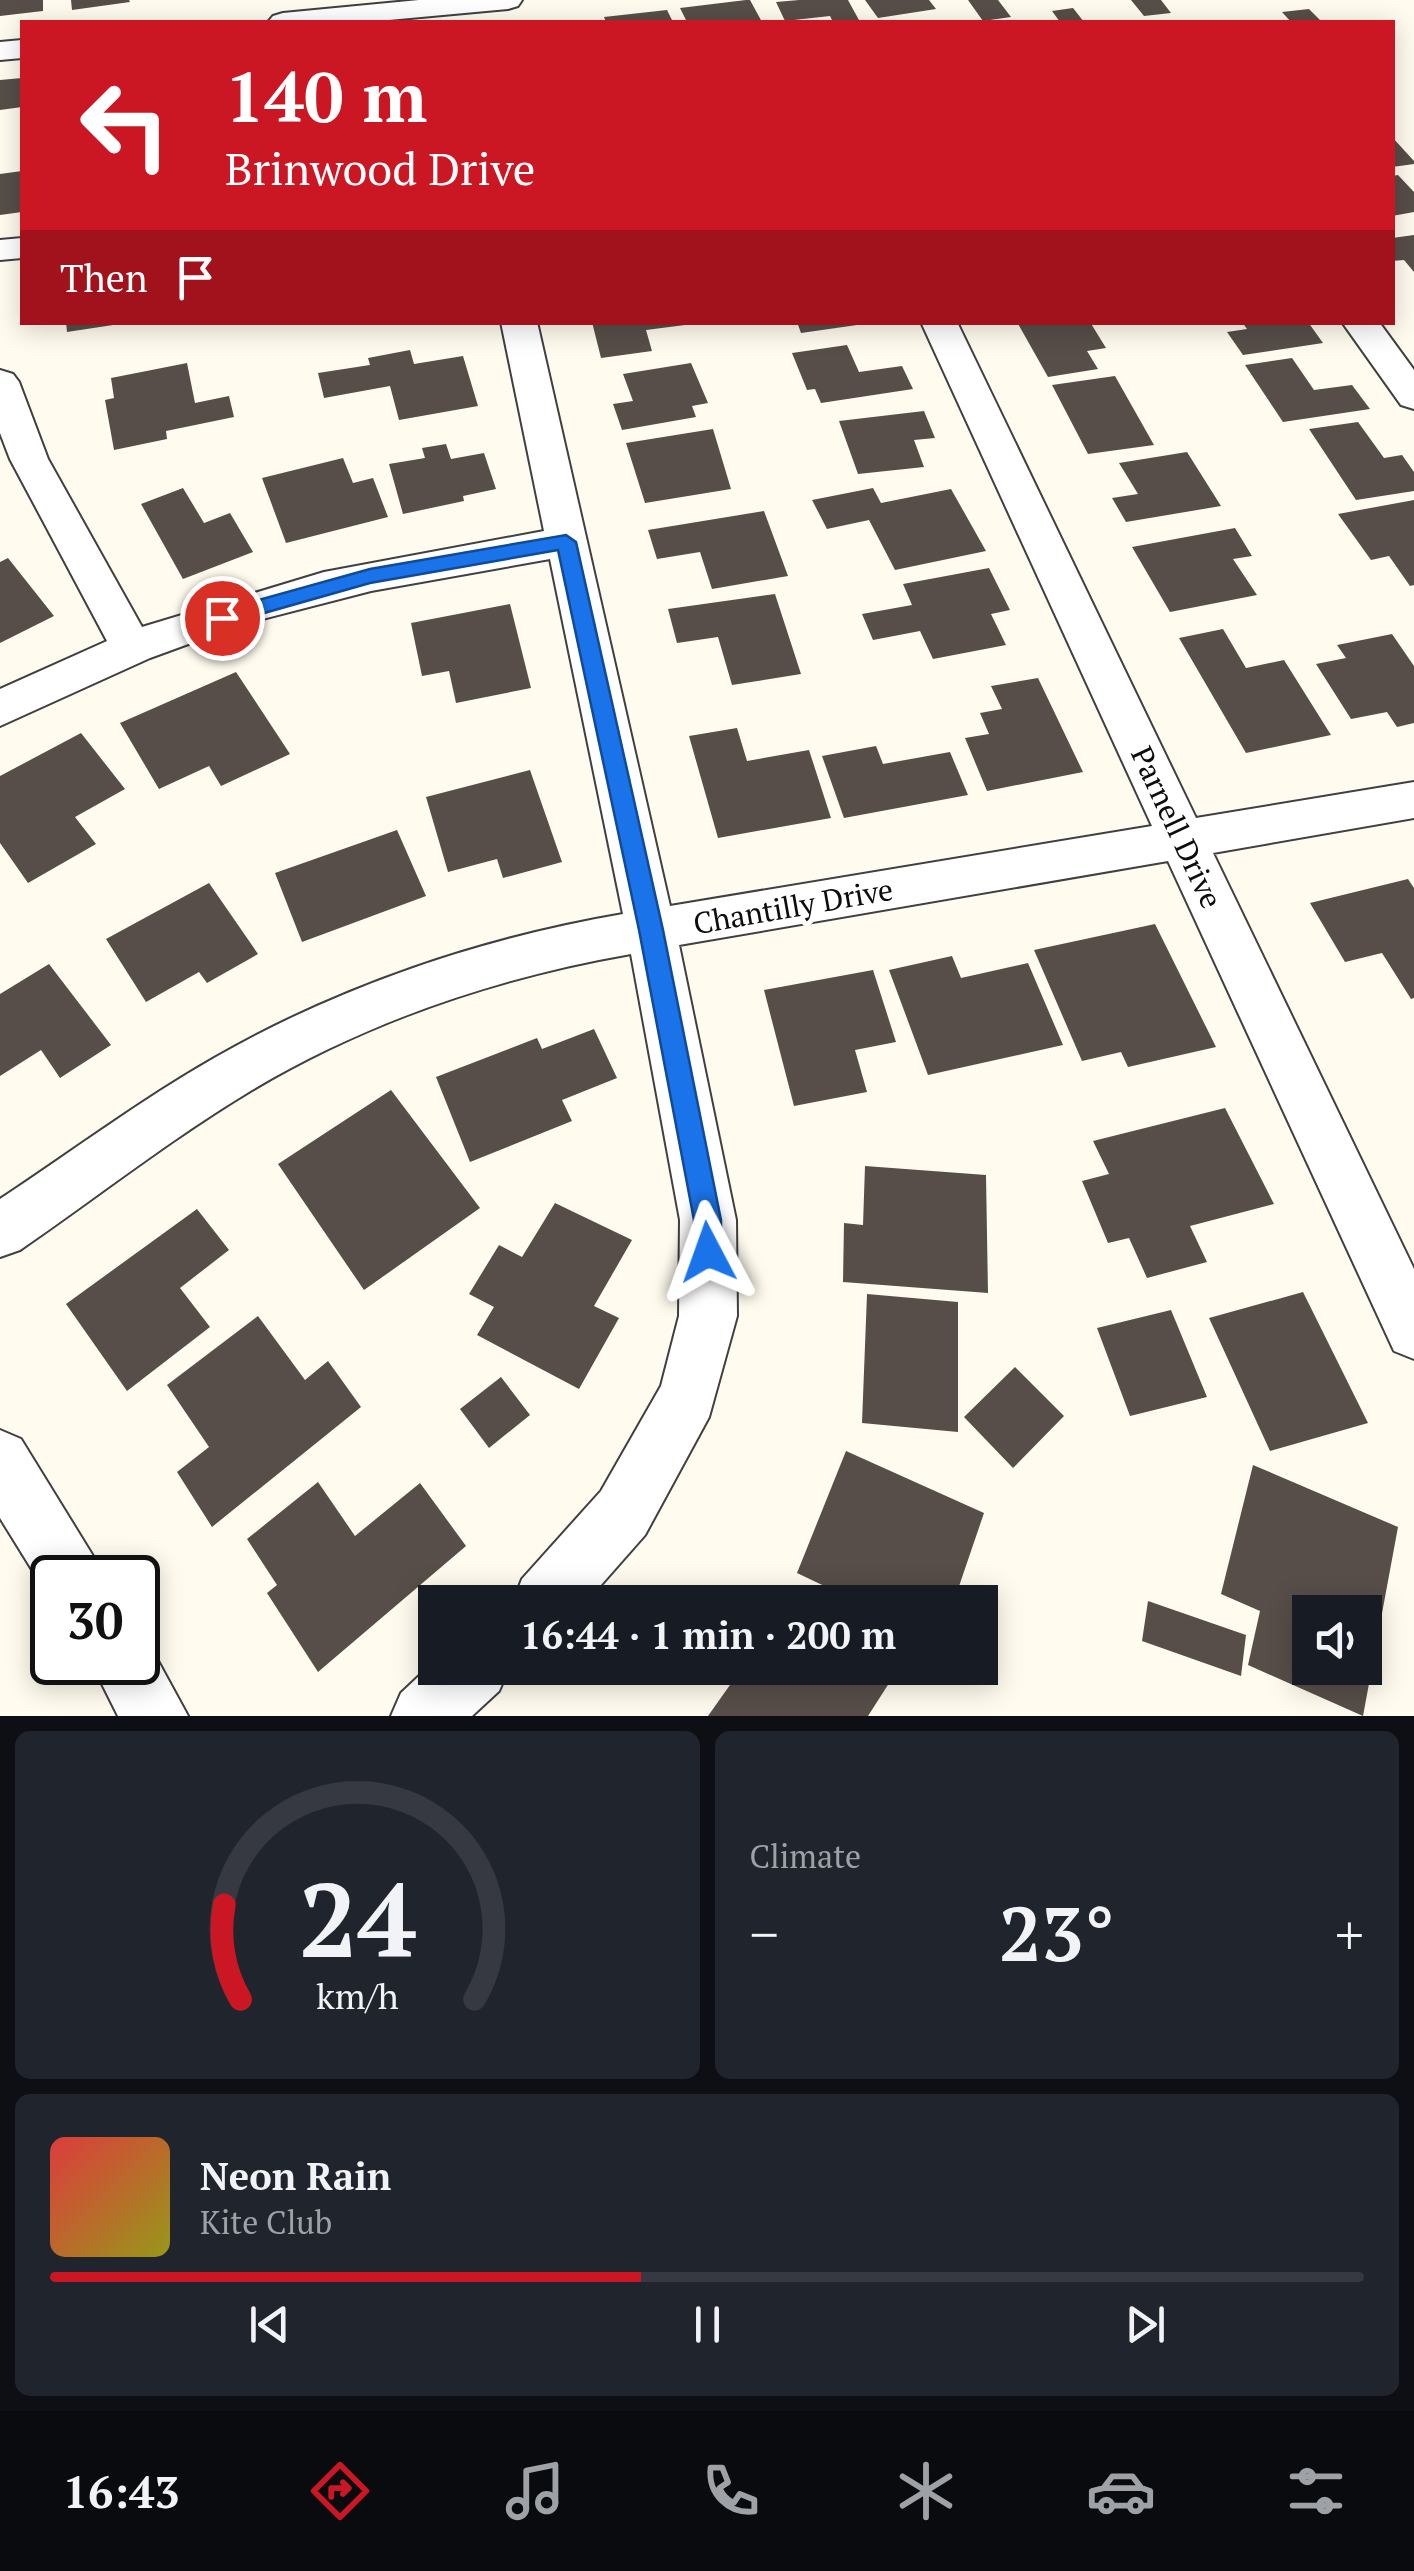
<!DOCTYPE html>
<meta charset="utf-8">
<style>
:root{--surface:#171b24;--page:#20242c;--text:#f1f3f6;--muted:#9ea1a6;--line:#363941;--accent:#cb1724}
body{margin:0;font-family:"PT Serif",serif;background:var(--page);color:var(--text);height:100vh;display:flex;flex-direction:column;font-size:38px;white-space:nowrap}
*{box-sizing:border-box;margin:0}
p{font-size:32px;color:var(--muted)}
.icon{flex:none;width:55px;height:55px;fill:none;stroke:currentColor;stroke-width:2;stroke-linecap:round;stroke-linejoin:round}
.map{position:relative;height:1716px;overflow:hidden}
.sheet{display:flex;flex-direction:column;gap:15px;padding:15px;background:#0d0f14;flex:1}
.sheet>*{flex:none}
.guide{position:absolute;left:20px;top:20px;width:1375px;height:305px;border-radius:0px;box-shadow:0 5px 25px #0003;background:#cb1724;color:#fff;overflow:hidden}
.fabs{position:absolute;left:1292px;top:1595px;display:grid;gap:20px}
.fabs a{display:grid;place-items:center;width:90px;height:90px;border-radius:0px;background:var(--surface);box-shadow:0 5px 25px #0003;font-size:50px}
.speed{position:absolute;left:30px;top:1555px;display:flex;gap:20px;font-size:50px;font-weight:700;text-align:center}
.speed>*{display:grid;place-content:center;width:130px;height:130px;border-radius:50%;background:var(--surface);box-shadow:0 5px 25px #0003;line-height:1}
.speed .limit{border:5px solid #111;border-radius:15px;background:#fff;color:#111}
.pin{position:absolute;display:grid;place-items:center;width:85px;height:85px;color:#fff;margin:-42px;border:5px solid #fff;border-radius:50%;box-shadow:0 2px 10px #0007}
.me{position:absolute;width:110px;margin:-55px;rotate:356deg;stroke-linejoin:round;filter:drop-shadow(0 0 8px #0008)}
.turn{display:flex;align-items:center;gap:35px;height:210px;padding:0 40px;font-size:45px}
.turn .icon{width:130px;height:130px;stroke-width:2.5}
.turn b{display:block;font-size:70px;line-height:85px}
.then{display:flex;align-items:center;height:95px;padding:0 40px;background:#0003;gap:20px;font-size:38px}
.big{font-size:75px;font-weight:700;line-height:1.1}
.sheet .widget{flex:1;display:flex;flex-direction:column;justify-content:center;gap:15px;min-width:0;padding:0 35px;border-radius:15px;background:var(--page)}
.sheet .dial{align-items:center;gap:0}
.dial svg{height:260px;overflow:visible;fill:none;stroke:var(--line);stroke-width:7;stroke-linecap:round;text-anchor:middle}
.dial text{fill:var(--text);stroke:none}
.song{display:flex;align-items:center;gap:30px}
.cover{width:120px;height:120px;border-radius:15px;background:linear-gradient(135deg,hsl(0 70% 55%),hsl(60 70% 35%))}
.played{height:10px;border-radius:5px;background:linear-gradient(90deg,var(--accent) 45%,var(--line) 45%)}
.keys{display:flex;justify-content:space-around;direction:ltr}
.heat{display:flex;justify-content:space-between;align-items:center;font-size:55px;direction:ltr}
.sheet .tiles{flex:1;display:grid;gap:15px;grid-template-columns:1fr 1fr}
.widget:last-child{grid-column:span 2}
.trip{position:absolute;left:418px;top:1585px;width:580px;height:100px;border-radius:0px;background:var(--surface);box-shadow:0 5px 25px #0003;font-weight:700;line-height:100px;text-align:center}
.menu{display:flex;height:160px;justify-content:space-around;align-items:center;background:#090b0e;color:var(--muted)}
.menu .icon{width:70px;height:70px}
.menu .current{color:var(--accent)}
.menu b{font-size:45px;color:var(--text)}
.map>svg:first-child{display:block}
</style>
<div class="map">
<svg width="1414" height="1716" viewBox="0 0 1414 1716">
<rect width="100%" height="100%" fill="#fffbee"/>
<!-- building -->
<path fill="#574e49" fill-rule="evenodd" d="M0,0h43v11l-43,5z
M71,0h58l1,2 -58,8z
M746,0h4l12,22h-75l-7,-14z
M799,0h49l12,22h-27l-3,-6 -45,5 -9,-19z
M865,0h64l7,9 -58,9z
M968,0h30l13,17 -28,4z
M1131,0h30l10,13 -27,3z
M1073,8l11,14h-24l-8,-11z
M1309,9l13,13h-31l-9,-10z
M667,10l6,12h-67l-2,-5z
M22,78v29l-22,3v-30z
M1392,137l22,24v3l-22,3z
M22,171v41l-22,3v-41z
M1398,175l16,17v20l-22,4v-40z
M1414,235v37l-10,-12 -12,1v-23z
M66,322h47v3l-46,7z
M592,322h93v3l-39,5 6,21 -51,7z
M797,322h59l1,3 -56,8z
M1017,322h73l16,26 -19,3 11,18 -50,8z
M1242,322h66l15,21 -80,12 -16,-23 20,-3z
M847,345l12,27 43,-6 11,23 -92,14 -6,-14 -8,1 -15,-37z
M410,350l4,14 49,-8 15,50 -79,14 -9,-34 -66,12 -6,-25 52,-8 -2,-7z
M1292,358l22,32 38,-5 18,24 -87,13 -38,-57z
M187,363l8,40 34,-7 5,21 -68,14 1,8 -53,11 -9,-50 9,-2 -3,-20z
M691,363l17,40 -16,3 4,11 -74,13 -9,-26 20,-3 -10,-27z
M1115,376l39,69 -66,9 -36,-69z
M924,411l11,27 -21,2 10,27 -66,7 -19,-53z
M1358,422l26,36 18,-3 12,17v19l-58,9 -47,-71z
M713,429l18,60 -86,14 -19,-60z
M446,444l5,15 33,-6 12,36 -33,7 1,5 -61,13 -14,-50 36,-6 -3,-10z
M1187,452l34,54 -95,16 -14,-24 26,-4 -19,-31z
M343,458l10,25 20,-5 15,39 -102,26 -24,-65z
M183,488l21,35 26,-10 23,39 -70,27 -42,-75z
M873,488l8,15 70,-14 35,62 -91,19 -26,-50 -42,9 -15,-29z
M1414,500v85l-4,1 -21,-30 -18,4 -33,-46z
M764,511l24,65 -76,13 -12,-37 -43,7 -9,-29z
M1235,528l17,28 -19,3 24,36 -87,17 -38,-65z
M8,558l46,58 -54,27v-81z
M989,568l21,42 -19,4 15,31 -73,14 -13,-28 -47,9 -11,-26 50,-9 -9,-21z
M775,594l26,80 -69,11 -14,-48 -41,6 -9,-34z
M510,604l21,84 -75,15 -7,-32 -27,5 -11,-53z
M1223,629l23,39 38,-8 47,75 -85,18 -67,-115z
M1392,634l22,32v57l-17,4 -10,-15 -36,7 -35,-55 30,-6 -9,-13z
M236,672l54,82 -69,32 -12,-20 -50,23 -39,-66z
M1038,678l45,94 -96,19 -22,-53 24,-4 -9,-21 22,-4 -11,-23z
M737,728l10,33 62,-11 22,68 -113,20 -29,-102z
M81,733l44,56 -50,28 21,27 -68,39 -28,-40v-67z
M876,746l7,18 67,-12 18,43 -124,23 -22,-62z
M530,770l32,92 -59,16 -6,-19 -49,13 -22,-75z
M397,830l29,66 -124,46 -27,-69z
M1408,879l6,9v110l-3,1 -29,-46 -37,9 -35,-59z
M209,883l49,71 -51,29 -8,-11 -53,30 -40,-63z
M1155,924l61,123 -88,20 -7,-15 -39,9 -48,-111z
M952,956l9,22 67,-15 35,82 -135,30 -39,-105z
M49,964l62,81 -51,33 -19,-28 -41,26v-82z
M873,970l23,72 -41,8 12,42 -73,14 -30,-116z
M594,1029l23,49 -55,22 10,21 -102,41 -34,-85 101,-39 5,11z
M391,1090l89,118 -116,82 -86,-126z
M1225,1108l49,96 -84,22 17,36 -60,16 -18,-40 -21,5 -26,-62 27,-7 -16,-33z
M865,1166l121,9 2,118 -145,-11 1,-59 19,2z
M555,1203l77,37 -38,66 25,12 -40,71 -102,-54 17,-28 -25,-13 30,-49 23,12z
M197,1209l32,41 -49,38 30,39 -83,64 -61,-87z
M1303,1292l65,131 -98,28 -61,-133z
M867,1294l91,8v130l-96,-9z
M1171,1310l36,87 -77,19 -33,-88z
M258,1316l47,64 23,-19 33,46 -149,120 -35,-55 32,-25 -42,-62z
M1015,1367l49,49 -51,52 -49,-51z
M501,1377l29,38 -41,33 -29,-39z
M846,1451l138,62 -29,85 -30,-13 -6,17h-61l-61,-29z
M1253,1465l145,62 -35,189 -115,-51 12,-54 -39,-17zM1310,1612h55v56h-55z
M318,1482l37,54 65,-53 46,63 -148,126 -51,-79 10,-8 -30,-46z
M1148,1601l98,34 -5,41 -99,-35z
M742,1668h140l11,9 -25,39h-160z"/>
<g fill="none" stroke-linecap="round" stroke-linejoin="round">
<!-- minor casing -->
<g stroke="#404040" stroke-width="4">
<path id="minor" d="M419,0h103l-4,6 -10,3 -141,13h-99l5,-6 10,-3z
M22,40v18l-22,2v-18z
M22,238v20l-22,2v-20z
M501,322h36l133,584 482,-80 -231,-504h36l239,496 218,-36v36l-201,35 201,416v90l-20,-8 -226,-490 -489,84 57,275 1,96 -28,101 -64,118 -59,67h-73l9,-23 79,-88 60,-105 18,-70 1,-96 -49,-266c-132,23 -263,67 -379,136 -80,48 -155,107 -232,160l-20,7v-58c71,-47 142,-100 216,-142 124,-71 266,-119 407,-143l-73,-355 -179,32 -128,33 -93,34 -150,68v-37l107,-48 -97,-182 -10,-26v-63l13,4 6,8 29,77 94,168 182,-55 220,-41z
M1342,322h37l35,48v39l-13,-4z
M0,1430l21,9 72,117 9,22h-50v24l-52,-84z
M138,1636l8,3 42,77h-70l-27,-54h47z
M435,1661v7h74l-10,23 -27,25h-81l10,-23z"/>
</g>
<!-- minor -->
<use href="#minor" fill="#fff" fill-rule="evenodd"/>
</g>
<!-- route -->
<path fill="#1a73e8" stroke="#114b97" stroke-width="2.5" d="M566,535l10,7 87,388 58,290v32l-4,9 -9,4 -10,-4 -4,-9v-32l-55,-290 -81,-380 -188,33 -148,42 -10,-7 3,-6 155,-43z"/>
<g text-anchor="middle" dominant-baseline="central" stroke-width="10" stroke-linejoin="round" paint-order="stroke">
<!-- street labels -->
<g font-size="30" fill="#0d0d0d" stroke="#fff">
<text transform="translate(1177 827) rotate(65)">Parnell Drive</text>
<text transform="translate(793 906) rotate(-10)">Chantilly Drive</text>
</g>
</g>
</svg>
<div class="fabs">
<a><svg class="icon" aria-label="sound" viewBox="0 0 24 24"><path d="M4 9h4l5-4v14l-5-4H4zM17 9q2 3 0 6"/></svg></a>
</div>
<div class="speed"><div class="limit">30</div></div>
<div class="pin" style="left:222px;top:618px;background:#d93025"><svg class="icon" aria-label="arrive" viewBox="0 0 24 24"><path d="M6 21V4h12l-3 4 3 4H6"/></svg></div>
<svg class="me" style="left:708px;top:1252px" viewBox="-20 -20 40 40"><path d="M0-17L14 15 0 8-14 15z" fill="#1a73e8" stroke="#fff" stroke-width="4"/></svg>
<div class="trip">16:44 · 1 min · 200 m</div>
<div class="guide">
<div class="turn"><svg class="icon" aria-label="left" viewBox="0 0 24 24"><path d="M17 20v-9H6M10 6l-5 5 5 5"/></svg><div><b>140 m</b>Brinwood Drive</div></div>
<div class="then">Then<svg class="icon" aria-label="arrive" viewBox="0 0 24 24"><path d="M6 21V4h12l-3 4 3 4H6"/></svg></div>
</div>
</div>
<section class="sheet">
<div class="tiles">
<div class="widget dial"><svg viewBox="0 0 100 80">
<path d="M14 69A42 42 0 1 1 86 69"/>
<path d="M14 69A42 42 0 0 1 9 40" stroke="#cb1724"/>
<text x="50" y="56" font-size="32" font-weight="700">24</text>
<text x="50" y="72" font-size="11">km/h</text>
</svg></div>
<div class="widget"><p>Climate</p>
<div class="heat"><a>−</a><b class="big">23°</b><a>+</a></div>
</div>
<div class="widget">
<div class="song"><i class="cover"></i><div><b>Neon Rain</b><p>Kite Club</p></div></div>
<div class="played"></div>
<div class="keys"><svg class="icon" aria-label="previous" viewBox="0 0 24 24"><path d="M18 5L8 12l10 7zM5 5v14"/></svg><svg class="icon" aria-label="pause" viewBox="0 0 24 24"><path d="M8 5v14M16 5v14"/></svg><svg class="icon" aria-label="next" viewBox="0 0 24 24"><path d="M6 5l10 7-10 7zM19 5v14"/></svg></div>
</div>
</div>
</section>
<nav class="menu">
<b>16:43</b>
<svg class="icon current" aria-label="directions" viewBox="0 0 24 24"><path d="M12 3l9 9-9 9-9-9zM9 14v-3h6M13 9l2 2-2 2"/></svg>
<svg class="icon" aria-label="music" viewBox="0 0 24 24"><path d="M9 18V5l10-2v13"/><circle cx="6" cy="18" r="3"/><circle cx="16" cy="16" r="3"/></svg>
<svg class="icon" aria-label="phone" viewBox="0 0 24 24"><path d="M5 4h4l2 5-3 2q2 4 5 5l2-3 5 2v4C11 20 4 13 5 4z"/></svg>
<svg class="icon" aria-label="climate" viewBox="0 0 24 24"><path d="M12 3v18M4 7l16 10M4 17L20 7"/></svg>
<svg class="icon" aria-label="car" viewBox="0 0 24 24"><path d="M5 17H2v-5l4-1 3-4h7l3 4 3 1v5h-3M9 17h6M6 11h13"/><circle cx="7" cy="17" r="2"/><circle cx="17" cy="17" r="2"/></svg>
<svg class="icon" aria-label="filters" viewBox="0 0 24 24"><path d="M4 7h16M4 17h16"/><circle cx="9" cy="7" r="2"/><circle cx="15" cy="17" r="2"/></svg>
</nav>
